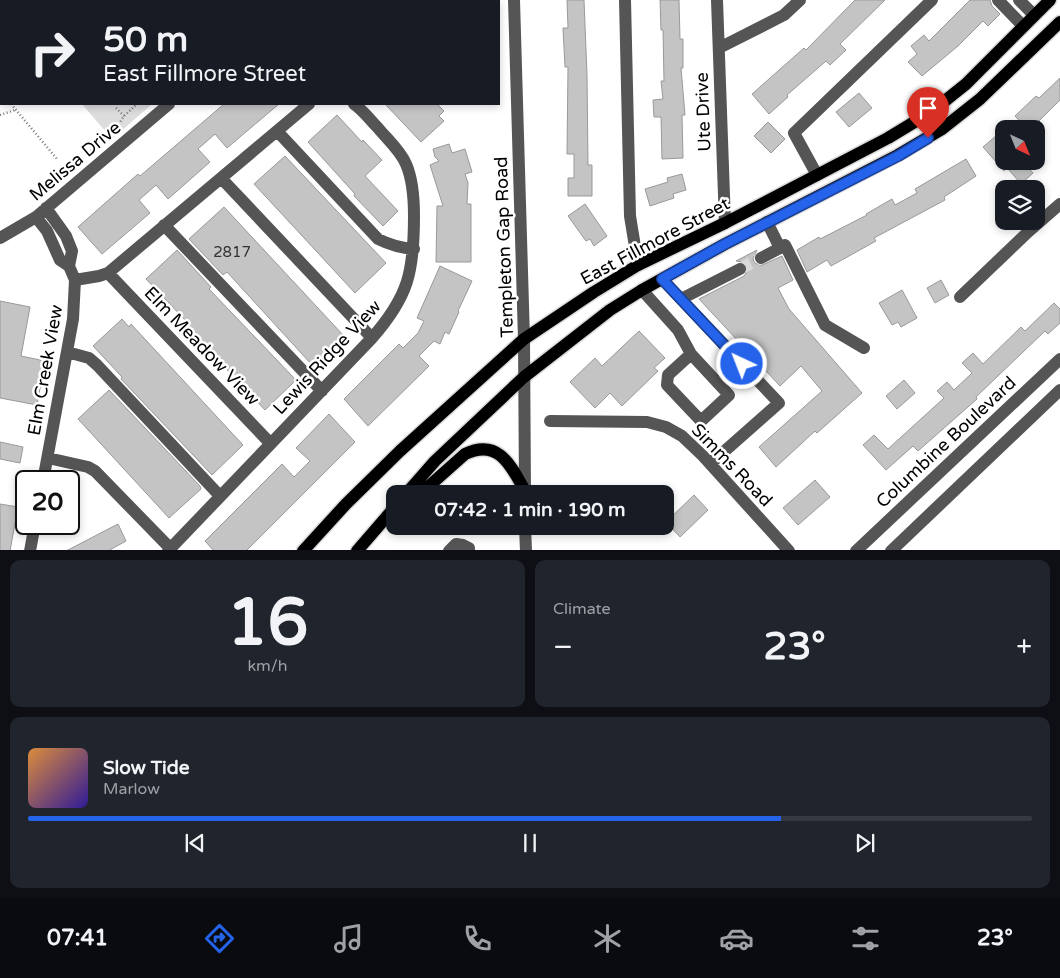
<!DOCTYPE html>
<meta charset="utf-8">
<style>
:root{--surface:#171b24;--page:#20242c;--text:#f1f3f6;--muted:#9ea1a6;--line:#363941;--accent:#2563eb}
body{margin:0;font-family:"Varela Round",sans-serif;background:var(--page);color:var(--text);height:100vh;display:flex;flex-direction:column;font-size:19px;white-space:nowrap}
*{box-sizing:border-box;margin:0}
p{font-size:16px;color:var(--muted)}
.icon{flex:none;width:28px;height:28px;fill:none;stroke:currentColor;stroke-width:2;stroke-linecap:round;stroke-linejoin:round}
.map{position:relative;height:550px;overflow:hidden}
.details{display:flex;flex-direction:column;gap:10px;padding:10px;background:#0d0f14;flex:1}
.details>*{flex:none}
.banner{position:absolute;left:0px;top:0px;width:500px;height:105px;box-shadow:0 2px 8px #0003;background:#171b24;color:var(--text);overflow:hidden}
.needle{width:32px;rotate:137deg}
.fabs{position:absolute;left:995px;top:120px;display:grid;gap:10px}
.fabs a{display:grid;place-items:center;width:50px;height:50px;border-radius:10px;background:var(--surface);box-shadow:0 2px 8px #0003;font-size:25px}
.speed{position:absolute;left:15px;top:470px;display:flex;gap:10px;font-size:25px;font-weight:700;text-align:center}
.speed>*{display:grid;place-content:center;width:65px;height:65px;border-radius:50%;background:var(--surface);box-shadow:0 2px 8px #0003;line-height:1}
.speed .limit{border:2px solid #111;border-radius:8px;background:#fff;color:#111}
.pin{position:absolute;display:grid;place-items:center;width:42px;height:42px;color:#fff;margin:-51px -21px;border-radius:50% 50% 50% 0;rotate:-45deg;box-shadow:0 0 5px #0007}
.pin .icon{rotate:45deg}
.me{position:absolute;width:55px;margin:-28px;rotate:317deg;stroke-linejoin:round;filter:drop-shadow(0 0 4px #0008)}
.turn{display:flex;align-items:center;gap:18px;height:105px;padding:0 20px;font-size:22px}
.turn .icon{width:65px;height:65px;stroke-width:2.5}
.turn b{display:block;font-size:35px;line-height:42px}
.big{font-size:38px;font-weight:700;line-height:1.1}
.details .tile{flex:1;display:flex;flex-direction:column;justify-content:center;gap:8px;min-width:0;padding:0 18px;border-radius:10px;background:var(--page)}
.details .dial{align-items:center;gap:0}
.dial b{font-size:65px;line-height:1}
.song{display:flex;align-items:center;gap:15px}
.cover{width:60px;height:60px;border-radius:8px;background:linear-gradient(135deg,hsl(30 70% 55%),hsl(250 70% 35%))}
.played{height:5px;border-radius:2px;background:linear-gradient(90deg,var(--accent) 75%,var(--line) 75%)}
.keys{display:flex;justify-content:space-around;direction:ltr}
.heat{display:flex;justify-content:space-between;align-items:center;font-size:28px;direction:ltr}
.details .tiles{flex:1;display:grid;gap:10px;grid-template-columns:1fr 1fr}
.tile:last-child{grid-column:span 2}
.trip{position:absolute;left:386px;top:485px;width:288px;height:50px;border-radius:10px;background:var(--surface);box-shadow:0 2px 8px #0003;font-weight:700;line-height:50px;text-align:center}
.dock{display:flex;height:80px;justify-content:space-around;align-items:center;background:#090b0e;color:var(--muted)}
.dock .icon{width:35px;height:35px}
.dock .current{color:var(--accent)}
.dock b{font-size:22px;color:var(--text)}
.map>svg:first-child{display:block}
</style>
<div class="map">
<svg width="1060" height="551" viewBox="0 0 1060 551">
<rect width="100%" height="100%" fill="#fff"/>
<!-- green -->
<path fill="#dcdcdc" d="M19,0h259l-259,1z
M82,104h70l-40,35z"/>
<!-- building -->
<path fill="#c4c4c4" stroke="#999" d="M567,0h17l3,75 1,90h4v31h-24v-18h6v-24h-7l1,-87h-3l-2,-39h5z
M660,0h19l1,39h3v29h-2l4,47h-3l1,43 -21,1 -1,-42h-7l-1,-17 10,-1 -2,-18h3l-1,-51h-2z
M855,0h30l-45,44 6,6 -16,15 -4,-4 -39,34 1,2 -19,17 -17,-20 52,-46 2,2z
M970,0h20l2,6 8,8 -12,12 -5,-5 -25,25 -36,30 -14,-14 9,-8 -6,-8 13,-11 5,6z
M1060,78v22l-29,29h-4l-12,-13 21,-20 3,2z
M859,93l13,15 -23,19 -13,-15z
M224,104h55l-52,44 -12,-14 -17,15 12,13 -42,37 -12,-14 -17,15 11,13 -48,41 -24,-27 60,-53 2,2z
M385,104h52l7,7 -5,5 5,5 -23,21z
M337,115l25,27 1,-2 19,20 -17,16 33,35 -15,15 -29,-30 1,-2 -47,-52z
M768,122l17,17 -14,14 -17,-17z
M1004,129v42l-21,-24z
M449,144l3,9 13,-4 7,23 -7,2 3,9 -1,21h4v58h-35l1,-56h6l-13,-41 9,-4 -4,-4 -2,-8z
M285,156l101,107 -31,30 -101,-109z
M966,159l10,17 -32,21 1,3 -71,38 2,3 -45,25 -4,-6 -20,12 -10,-22 22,-13 1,2 47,-24 -1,-1 26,-15 3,6 22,-12 -2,-4z
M1019,161h3l11,12 -12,11 -12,-14z
M682,174l4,16 -13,4 1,4 -24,8 -5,-17 23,-7 -1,-4z
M585,204l22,32 -13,10 -4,-7 -4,2 -18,-25z
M224,207l120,129 -32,29 -85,-93 -4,3 -34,-36z
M177,250l34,37 -2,2 87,91 -31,30 -83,-88 3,-2 -39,-41z
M757,250l-4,8 1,4 6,4 22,-10 11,24 -15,8 11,21 73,84 -45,40 -2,-2 -39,36 -17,-20 63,-56 -21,-25 -21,20 -81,-87 45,-23 4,-6 -1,-5 -3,-3 -8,-1z
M440,266l32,15 -14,30 1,1 -10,22 -4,-2 -5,12 -6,-3 -15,15 10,10 -61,60 -24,-27 55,-55 4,4 15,-15 6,-12 -7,-3z
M941,280l8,15 -14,8 -8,-15z
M902,290l15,28 -16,9 -3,-5 -6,3 -13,-22z
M0,301l30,6 -9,49 24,5 -8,44 -37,-7z
M1054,303l6,6v14l-12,11 -3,-3 -69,66 1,2 -59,52 -5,-5 -27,24 -23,-25 11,-10 14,14 56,-51 -7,-7 10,-9 7,8 18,-17 -10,-10 11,-10 10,11 38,-37 4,4z
M122,319l7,8 2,-3 112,121 -31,30 -91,-96 1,-2 -29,-31z
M639,331l26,27 -11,10 4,3 -36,35 -12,-13 -15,15 -25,-26 25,-24 7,8z
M904,380l11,13 -18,16 -11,-13z
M109,390l91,96 1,3 -32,29 -91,-99z
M329,414l26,28 -109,109h-32l-9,-10 77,-77 12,13 16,-16 -14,-13z
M0,442l23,5 -3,16 -20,-4z
M815,480l15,17 -32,28 -15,-17z
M694,495l14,15 -28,27 -14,-15z
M0,504l18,3 -8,44h-10z
M118,524l8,17 -18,10h-42z"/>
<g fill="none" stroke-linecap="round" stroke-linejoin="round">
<!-- minor-tunnel -->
<path stroke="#d9d9d9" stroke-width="12" stroke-dasharray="12 6" stroke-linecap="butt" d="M740,269l21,-11"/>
<!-- major casing -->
<g stroke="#dbdbdb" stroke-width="15">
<path id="major" d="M406,494l29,-33 89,-84 86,-67 32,-20 83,-46 173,-89 44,-26 38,-30 80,-77
M420,494l45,-40c34,-16 46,12 60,37
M303,551l43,-47 54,-53 124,-112 70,-47 44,-27 87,-42 163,-85 43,-26 35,-28 84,-84
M357,551l38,-44"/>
</g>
<!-- path -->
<path stroke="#777" stroke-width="2.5" stroke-dasharray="1 2.5" stroke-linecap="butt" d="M66,0v1
M193,0l1,1
M183,1l1,-1
M247,1l2,-1
M0,95l1,-3
M11,104l46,55
M116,108l8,8
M0,115l15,-5
M91,151l25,-22 8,-13 13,-12"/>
<!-- minor -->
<path stroke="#555" stroke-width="12" d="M12,0v1
M514,0l10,339 1,155
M625,0l5,216 8,49
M717,0l8,223
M998,0l25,26
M1019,0l15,15
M301,1l2,-1
M719,48l65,-33 16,-15
M277,131l101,108c12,6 22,9 36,10
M817,175l-23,-42 138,-133
M221,178l151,160
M36,217l11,14 13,29 9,6
M164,225l158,166
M0,238l36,-21 133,-113
M780,248l5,-3 40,80 39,23
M761,258l19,-10 -13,-26
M108,273l162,170
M662,279l117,124 -69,61
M75,280l24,-4 9,-3 201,-169
M642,290l36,40 13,24 38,41 -28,26 -34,-36 1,-10 23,-21
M960,297l68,-65 32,-28
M681,299l59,-30
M67,352l22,6 8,7 123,131
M550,421l97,1 19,5 16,9 21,20 86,95
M48,458l40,9 7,4 75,77
M43,481l30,-162 2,-39 -6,-14 3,-15 -6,-15 -20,-28
M525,526l1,25
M30,551l5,-27
M168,551l204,-213c37,-42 42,-67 42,-122 0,-17 -1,-36 -8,-52 -6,-14 -18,-24 -28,-36 -8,-8 -15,-18 -24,-24
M449,551l7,-7 7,1 6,3v3
M856,551l204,-192
M891,551l169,-161"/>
<!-- major -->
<use href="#major" stroke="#000" stroke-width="12"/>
</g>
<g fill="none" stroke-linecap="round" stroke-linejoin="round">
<!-- route casing -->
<g stroke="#184099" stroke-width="12">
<path id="route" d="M742,364l-80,-85 63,-35 173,-88 30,-18"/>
</g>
<!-- route -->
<use href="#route" stroke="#2563eb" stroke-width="9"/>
</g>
<g text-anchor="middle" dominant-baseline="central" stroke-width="5" stroke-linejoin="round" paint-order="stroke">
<!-- number labels -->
<g font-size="15" fill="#313131">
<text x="232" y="252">2817</text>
</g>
<!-- street labels -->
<g font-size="18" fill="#000" stroke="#fff">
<text transform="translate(703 112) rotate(-92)">Ute Drive</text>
<text transform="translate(75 161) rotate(-40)">Melissa Drive</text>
<text transform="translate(655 241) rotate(-28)">East Fillmore Street</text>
<text transform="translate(504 247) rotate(-92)">Templeton Gap Road</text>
<text transform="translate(202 346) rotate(46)">Elm Meadow View</text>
<text transform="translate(327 357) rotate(-47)">Lewis Ridge View</text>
<text transform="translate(45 370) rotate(-80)">Elm Creek View</text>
<text transform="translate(946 442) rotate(-43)">Columbine Boulevard</text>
<text transform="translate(732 465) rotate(46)">Simms Road</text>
</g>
</g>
</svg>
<div class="fabs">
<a><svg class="needle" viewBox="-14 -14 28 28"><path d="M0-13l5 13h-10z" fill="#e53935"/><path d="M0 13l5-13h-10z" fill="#9ea1a6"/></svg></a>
<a><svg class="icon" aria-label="layers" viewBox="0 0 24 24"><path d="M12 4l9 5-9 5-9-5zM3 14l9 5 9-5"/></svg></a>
</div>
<div class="speed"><div class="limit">20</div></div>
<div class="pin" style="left:928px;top:138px;background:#d93025"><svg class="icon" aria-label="arrive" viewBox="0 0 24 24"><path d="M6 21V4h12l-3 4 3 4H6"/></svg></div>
<svg class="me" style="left:742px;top:364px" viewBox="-20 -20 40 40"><circle r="17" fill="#2563eb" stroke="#fff" stroke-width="3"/><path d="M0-11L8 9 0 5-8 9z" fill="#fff"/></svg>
<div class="trip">07:42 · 1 min · 190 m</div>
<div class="banner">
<div class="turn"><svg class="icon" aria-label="right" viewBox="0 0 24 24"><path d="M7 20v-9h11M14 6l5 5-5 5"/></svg><div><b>50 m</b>East Fillmore Street</div></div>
</div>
</div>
<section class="details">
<div class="tiles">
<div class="tile dial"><b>16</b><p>km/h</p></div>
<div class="tile"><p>Climate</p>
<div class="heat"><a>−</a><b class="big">23°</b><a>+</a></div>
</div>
<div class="tile">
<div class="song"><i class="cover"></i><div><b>Slow Tide</b><p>Marlow</p></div></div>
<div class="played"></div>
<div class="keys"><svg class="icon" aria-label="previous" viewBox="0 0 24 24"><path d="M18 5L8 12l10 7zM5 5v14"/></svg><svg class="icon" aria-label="pause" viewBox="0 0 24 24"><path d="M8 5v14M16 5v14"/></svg><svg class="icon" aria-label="next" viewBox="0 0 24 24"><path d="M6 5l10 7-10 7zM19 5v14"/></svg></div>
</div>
</div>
</section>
<nav class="dock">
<b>07:41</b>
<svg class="icon current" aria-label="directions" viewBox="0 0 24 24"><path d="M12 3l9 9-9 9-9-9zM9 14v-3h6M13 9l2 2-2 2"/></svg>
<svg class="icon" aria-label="music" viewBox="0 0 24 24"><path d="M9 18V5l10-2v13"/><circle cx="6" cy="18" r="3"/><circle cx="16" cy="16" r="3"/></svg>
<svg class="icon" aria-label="phone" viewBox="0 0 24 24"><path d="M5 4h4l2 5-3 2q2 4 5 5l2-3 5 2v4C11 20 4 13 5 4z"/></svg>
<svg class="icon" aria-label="climate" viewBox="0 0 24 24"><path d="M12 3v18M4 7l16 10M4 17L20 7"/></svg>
<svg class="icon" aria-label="car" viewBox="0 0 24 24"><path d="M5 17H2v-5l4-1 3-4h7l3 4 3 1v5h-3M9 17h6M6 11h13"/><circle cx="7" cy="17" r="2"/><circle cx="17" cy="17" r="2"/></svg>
<svg class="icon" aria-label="filters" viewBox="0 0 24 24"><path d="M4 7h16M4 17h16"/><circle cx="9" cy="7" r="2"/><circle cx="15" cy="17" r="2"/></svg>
<b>23°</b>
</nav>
